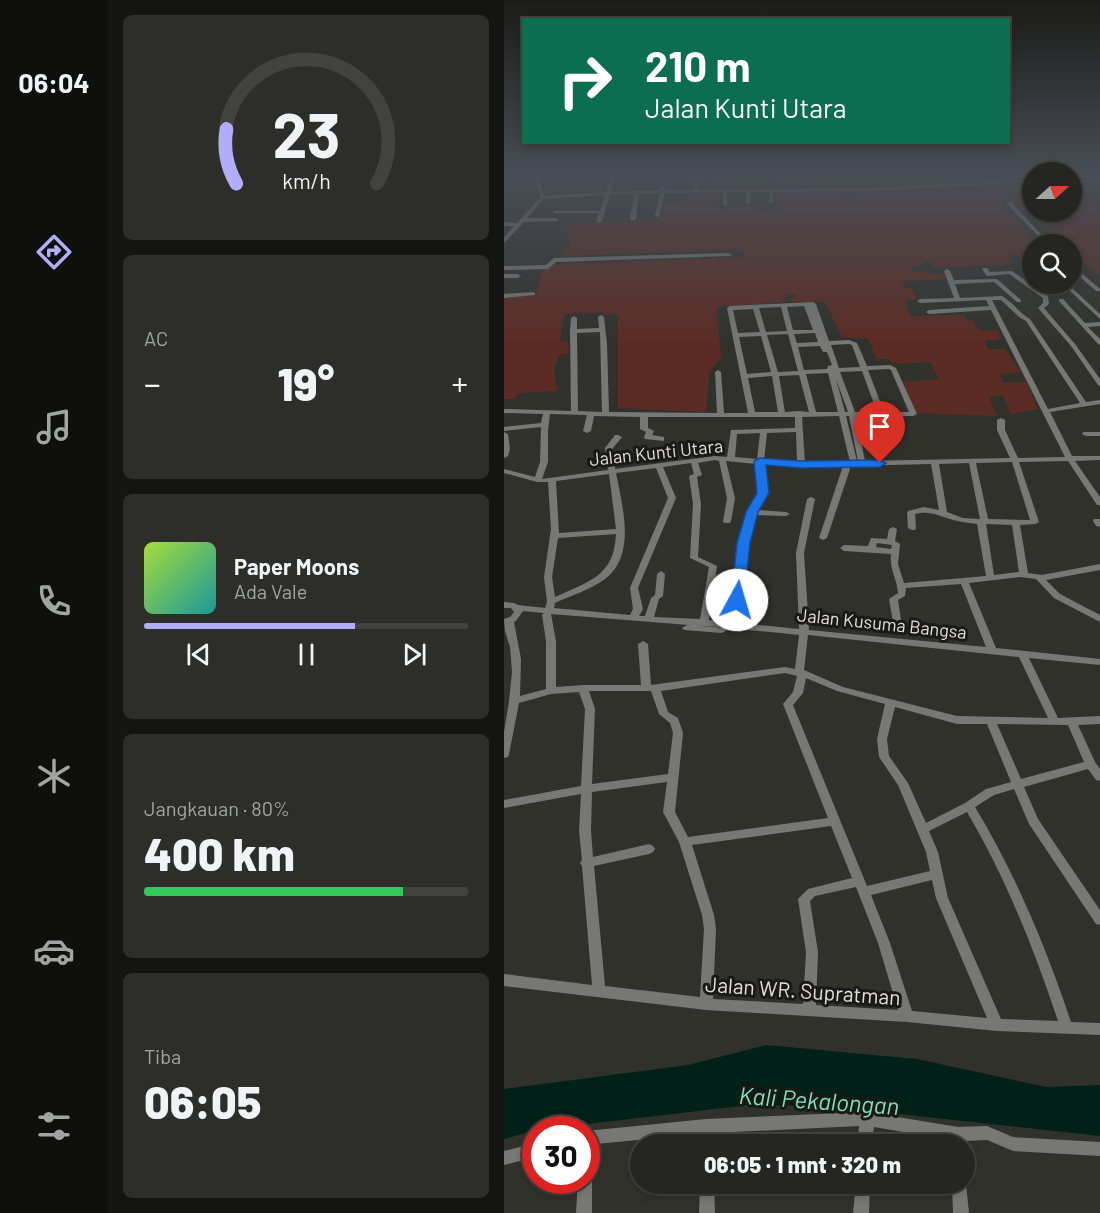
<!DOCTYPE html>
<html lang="id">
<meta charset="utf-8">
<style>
:root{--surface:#252521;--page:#2d2d2a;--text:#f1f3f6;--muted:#a3a5a5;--line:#42423f;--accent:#b2adf9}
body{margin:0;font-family:Barlow,sans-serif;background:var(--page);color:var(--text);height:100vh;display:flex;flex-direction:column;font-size:22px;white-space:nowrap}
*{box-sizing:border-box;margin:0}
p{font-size:20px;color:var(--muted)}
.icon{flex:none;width:33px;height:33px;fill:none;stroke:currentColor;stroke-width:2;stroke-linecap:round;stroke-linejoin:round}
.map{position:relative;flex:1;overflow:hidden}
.details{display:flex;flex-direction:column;gap:15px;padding:15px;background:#141412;width:396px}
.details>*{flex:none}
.hud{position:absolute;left:18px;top:18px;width:488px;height:126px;border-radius:0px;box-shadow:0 3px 9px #0003,0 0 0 2px var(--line);background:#0b6e4f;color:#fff;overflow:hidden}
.needle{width:39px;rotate:69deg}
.controls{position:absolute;left:518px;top:162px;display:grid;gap:12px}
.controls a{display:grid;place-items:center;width:60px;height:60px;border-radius:50%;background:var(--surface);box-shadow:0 3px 9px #0003,0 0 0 2px var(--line);font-size:30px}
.speed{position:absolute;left:18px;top:1116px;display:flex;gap:12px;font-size:30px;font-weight:700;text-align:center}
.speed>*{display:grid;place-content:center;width:78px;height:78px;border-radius:50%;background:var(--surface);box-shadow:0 3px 9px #0003,0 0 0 2px var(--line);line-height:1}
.speed .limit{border:9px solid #d22;background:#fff;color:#111}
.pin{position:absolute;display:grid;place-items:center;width:51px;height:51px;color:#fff;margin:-62px -26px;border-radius:50% 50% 50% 0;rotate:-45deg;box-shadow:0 0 6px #0007}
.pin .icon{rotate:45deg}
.me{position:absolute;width:66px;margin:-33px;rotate:6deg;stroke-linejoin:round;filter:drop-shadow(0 0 4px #0008)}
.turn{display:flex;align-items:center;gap:21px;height:126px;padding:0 24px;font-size:27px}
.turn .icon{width:78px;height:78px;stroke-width:2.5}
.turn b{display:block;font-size:42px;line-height:51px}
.big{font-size:45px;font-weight:800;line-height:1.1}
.details .card{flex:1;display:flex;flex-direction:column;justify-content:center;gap:9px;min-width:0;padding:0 21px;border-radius:9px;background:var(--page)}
.details .dial{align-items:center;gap:0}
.dial svg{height:156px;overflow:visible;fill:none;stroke:var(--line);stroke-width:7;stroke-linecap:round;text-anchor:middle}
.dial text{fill:var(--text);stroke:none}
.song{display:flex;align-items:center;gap:18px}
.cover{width:72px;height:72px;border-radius:9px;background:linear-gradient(135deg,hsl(80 70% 55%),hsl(180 70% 35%))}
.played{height:6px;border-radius:3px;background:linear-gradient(90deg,var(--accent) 65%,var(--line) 65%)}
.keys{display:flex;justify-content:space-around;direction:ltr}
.heat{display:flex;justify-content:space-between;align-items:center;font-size:33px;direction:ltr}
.charge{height:9px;border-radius:4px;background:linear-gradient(90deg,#34c759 80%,var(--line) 0)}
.trip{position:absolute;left:126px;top:1134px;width:345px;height:60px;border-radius:30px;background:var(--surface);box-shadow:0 3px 9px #0003,0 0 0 2px var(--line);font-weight:800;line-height:60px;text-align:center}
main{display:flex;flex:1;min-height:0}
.tabs{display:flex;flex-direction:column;width:108px;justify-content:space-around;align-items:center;background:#0f0f0d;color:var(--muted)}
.tabs .icon{width:42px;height:42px}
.tabs .active{color:var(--accent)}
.tabs b{font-size:27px;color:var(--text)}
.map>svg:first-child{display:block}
</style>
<main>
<nav class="tabs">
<b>06:04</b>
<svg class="icon active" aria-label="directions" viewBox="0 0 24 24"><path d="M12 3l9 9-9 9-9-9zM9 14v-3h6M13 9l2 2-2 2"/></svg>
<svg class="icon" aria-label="music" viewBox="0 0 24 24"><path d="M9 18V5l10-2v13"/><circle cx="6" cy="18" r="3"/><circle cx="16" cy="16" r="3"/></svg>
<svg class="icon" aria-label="phone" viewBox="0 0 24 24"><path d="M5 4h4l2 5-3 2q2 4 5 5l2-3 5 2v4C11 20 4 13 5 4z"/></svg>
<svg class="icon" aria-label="climate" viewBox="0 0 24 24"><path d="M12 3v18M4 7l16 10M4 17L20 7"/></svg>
<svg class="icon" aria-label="car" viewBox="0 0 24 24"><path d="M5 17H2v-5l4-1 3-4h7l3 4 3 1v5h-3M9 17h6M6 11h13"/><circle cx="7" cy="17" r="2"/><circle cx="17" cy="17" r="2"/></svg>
<svg class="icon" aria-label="filters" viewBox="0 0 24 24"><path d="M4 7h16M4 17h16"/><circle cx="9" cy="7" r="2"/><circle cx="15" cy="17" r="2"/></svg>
</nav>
<section class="details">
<div class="card dial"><svg viewBox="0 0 100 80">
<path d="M14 69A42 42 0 1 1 86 69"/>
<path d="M14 69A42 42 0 0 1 9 41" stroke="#b2adf9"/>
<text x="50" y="56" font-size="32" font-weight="700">23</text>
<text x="50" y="72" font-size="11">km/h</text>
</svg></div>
<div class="card"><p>AC</p>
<div class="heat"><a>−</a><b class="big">19°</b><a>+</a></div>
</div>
<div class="card">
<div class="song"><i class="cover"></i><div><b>Paper Moons</b><p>Ada Vale</p></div></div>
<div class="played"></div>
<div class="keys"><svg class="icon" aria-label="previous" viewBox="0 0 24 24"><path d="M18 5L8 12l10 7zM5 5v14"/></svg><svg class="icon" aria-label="pause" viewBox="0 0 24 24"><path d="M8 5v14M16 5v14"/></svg><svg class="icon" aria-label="next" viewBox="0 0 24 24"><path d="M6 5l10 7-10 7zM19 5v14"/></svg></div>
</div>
<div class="card"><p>Jangkauan · 80%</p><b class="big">400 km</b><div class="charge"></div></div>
<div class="card"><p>Tiba</p><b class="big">06:05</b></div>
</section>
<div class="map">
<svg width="596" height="1213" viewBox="0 0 596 1213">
<rect width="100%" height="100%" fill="#31312c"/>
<!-- green -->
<path fill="#5b2c24" d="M204,175h324v4l-189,10 -73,-7 -13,7h-22l-6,-3 -24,1z
M528,182v30h39v-30l23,3 1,2 -9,1 14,23v64l-29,-22v-9h-10l-34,-32h-9l-9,-12 -10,1 36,40 -4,1 1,24 -15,-12 -9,2 5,8 -78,4 -6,-7h-6l-1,5h-11l1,5 33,4 2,4 -44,2 1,7h8l5,11 -12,1 5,16 54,-1 3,5h6l6,10 19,1 3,8 -16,2 3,8h17l16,23 -21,2 3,9 23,-1 12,27 -27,5 -8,-18 -14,1 8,19 -81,-3 -13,-31 36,-3 -9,-17 -38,2 -2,-5h-14l-7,-20 -27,-2 -17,-35h-33l-2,-4 7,-1 -2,-3 -9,1 -1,7 -68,5 4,52c-19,13 -10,33 -16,53l-87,-4v-94l-14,1 -1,-3 -39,2 -4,27 8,1 1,11 -10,2 -5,14 3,22 -37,2 -6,6h-10v-102l32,-2 7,-27 11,-4 192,-7 -4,-7 -184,6 12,-11 -4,-15 4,-6 88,-3 4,-16 21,-3 3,-7 35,-2 -2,7h-11l-1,5 13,1v3l45,-4 1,4h-11v3h27v-8l-9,-4 1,-7 71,-2 5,6 -10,1 1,2h14l-4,-8z"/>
<!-- water -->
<path fill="#002118" d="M262,1045l151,14 129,28 54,-2v51l-274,-30 -77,-1 -213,25 -32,9v-50l184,-24z"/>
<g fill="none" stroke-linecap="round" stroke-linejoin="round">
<!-- minor -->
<path fill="#777876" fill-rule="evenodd" d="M10,175h24l6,21 62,-4 6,-17h4l-5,17 49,-2v-5l2,-1 2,1 1,5h28l2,-15h4l-1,15 174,-2 137,-8h23v2l-160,9 -99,1v10l-2,1 -2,-1v-10h-18l-1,11 -2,1 -2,-1v-11h-19v13l-2,1 -2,-1v-13l-58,1 -6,23 -2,1 -2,-1 5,-23 -21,1 -3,25 -3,2 -3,-2 4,-25 -24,1 -8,26 -3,2 -3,-2 3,-8h-44l-2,-1 2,-1h45l5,-16 -62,4 -16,19h29l3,2 -1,1 -34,1 -20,21v-5l10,-12h-10v-4l13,1 23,-25 -6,-22 -22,1z
M567,180h29v2h-29z
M503,202h4l39,42h-4l-39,-40z
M225,253l3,2 -1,1 -175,6 -8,7 -44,1v-4l42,-1 8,-7z
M567,264l29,25v2h-4l-25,-22z
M479,268h4l3,4 22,-1 36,25 1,8 -5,4 31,36 25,35v7l-2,-1 -27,-39 -33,-38 5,-5v-5l-34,-24 -21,2 -2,-1 -4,-6z
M443,269l3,2 4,9 43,-1 24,21v2h-4l-23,-20 -39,2 5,14 42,-2c11,6 17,17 28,23l56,83 14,-2v4l-50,8 22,44h28v4l-25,1 25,36v8h-3l-29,-44 -49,1 20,60 -4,2 -15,1 8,48 14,2 58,-11v6l-54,10 14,14 40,21v7l-46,-24 -18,-19 -16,-2 -51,6 27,65 104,11v6l-71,-7 29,60 42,-2v8l-22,1 17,37 5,7v12l-4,-1 -8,-11 -64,18 14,32 62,91v15l-4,-1 -67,-100 -15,-35 -20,6 -19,12c41,68 71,140 96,215l29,1v12l-103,-4 -90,-9 -201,-12 -202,-24v-12l88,11 -10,-119 -2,-3 2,-3 -3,-29 2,-37 -77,14v-8l77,-14 4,-77 -6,-17 -28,2 -32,9 -10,51 -1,3 -4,1v-26l5,-31 3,-29 -2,-25 -5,-16 -1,-12 6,-2 4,-5 -3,-4h-7v-6l10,1 4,2 27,3 2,-6 -3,-25 7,-48 -3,-47h-11l-33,-9v-4l31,8 5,-15 1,-35 -37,4v-4l37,-4 2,-9 -39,-1v-4l67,2 -1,-80 1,-13 3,-2 3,2v11l22,-1 -1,-11 3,-2 3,2 3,27 2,68 108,1 -2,-41 3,-2 3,2 3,41h24l-21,-105 3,-2 83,-4 3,2 13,37 20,-1 8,3 10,23 23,-1 6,3 21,46 -4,2h-57l9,45 145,-3 -13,-28v-10l4,-2 4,2v10l13,28 47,-1 -74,-147 -62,4 -3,-2 3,-2 60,-4 -3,-6 -66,3 -3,-2 3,-2 34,-1 -10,-27zM488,300h9l18,17 7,4 54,82 -32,6zM300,306l9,24h-20l-6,-23zM277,307l6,24 -21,1 -7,-24zM249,309l7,23 -22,1 -5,-23zM96,332l2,80 -24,-1 -1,-78zM311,333l3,9 -21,1 -3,-9zM284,334l10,37 -20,1 -11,-37zM257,336l10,36 -24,2 -8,-37zM345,344l3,1 8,22 -21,1 -8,-23zM316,346l3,6h4l5,13 -4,1 -1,3 -23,1 -6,-23zM385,369l2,1 18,42h-25l-16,-42zM358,371l15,41h-22l-15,-40zM324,373l10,39h-22l-10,-38zM295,375l10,37 -11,-1 -13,1 -6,-36zM268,376l6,36h-23l-7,-34zM332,379l12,33h-3zM46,414l37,1 -4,16 4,2 4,-2 3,-15 46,1v12l6,3 -2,5 1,2 19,2v-4l-12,-2 2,-4 -6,-3v-11h147v11l-64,2 -4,27 -12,-1 -100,13 -2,-21 9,-11 -4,-2h-3l-10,13 3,22 -66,9 6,-17v-32zM335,416l11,46 -45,1 -3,-46zM342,416h3l9,45h-1zM292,432l1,30 -33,-2 3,-27zM256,433l-3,26 -22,-2 2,-23zM211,460l4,1 8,37 -4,23 1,2h6l1,-2 4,-23 -9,-37 30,3 3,29 -11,19 -9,31 -6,57 -9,11 -2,10 -13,-1 8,-54 -19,-9 3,-53 -4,-27 5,-2 -4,-12zM508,462l18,58 -42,-1 -12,-56zM187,463l3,11 -5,2 4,28 -3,54 19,9 -9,52 -46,-2 5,-18 4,-3 2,-22 -4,-3 -4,3 -2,21 -4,3 -6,18h-6l4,-7 -5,-21 38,-90 -13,-31zM465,463l11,56h-1l-16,-1 -16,-6 -8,-48zM260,464l37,3 42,-1 -24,72 4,2 4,-2 24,-72 80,-2 8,46 -15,-3 -16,4 -1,2 1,15 4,2h3l1,-2 -1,-14c14,-4 25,2 38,6 8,2 16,3 24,4l9,52 -82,7 -6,-19 2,-20 -5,-3 2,-12 -4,-2 -4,2 -2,10 -16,-1 -3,8 -24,-1 -4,3 4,3 47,3c-2,15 6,25 7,39l-9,6 4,23 3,1 5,-3 -3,-20 7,-4 1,-8 55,-4 25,63 -177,-17 -5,-77 11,-54 -4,-2 -4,2 -11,54 3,76 -68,-7 2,-11 8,-11 6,-57 8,-28 31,1 4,-2 -4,-2 -29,-2 10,-17zM152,468l12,30 -38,90 3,21 -3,6 -76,-7 1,-5c17,-8 35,-13 50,-24 32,-24 17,-74 11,-106zM105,474l7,55 -57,4 -3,-52zM482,524l26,1 7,47 -25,3zM112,534c-2,43 -27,47 -61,63l-3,-20 6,-39zM373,543l15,2 -1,4 -15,-2zM19,611l21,2 -2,2 4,26v48l-26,7 1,-37 -7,-37 2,-1zM47,614c83,7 165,12 248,21l-4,34 -10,-2 -134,18 -3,-41 -5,-3 -5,3 3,41h-58l-27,2v-46zM304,635l211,22 29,61 -91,-2 -114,-29 -39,-17zM281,673l12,3 -4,16 -10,12 45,114 -140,19 -13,-25 8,-79 -5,-15 -10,-6 -7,-21zM302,678l31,13 48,13 -8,35 2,18 19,28 28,67 4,19 -63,15 -74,-181 10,-12zM85,691h62l8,23 11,9 3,10 -5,41 -76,10 3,-75zM391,707l62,17h30l24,58 -25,7 -21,14 -39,20 -18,-40 -19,-27 -2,-17zM493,724l71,1 16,37 -63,17zM163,782l-4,30 16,30 23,73 2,14 -4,68 -95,-11 -11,-120 55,-12 4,-2 2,-3 -2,-3 -4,-2 -56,13 -2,-26 1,-39zM463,812c39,66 67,137 91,209l-57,-2 -53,-121 -10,-46 -9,-21zM327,826l21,52 -44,11 -10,10 8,53 -3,52 -90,-5 3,-70 -2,-14 -22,-70zM428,880l4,18 51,120 -75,-7 -22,-68 -19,-48zM352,887l22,56 20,67 -82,-5 2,-53 -8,-51 5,-5z
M0,274h14l3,2 -3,2h-14z
M566,286l30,28v5l-32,-30 -1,-1z
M29,292l2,1v2l-31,3v-4z
M555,299h4l22,24 15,-1v4l-12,1 12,12v6l-2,-1 -39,-43z
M0,432l4,2 2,15 -2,7 -4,2z
M579,432h17v4h-14l-4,-2z
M590,519h6v8c-4,0 -5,-3 -7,-6z
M183,625l35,2 5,3 -5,3 -38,-3 -2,-2z
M363,1112l91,15 29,-1 26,11 87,5v14l-87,-5 -26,-11 -22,1 -1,3h-14v-4l-76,-13 -2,17h-14l1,-18 -146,7v11h-14v-10l-113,11v-14l120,-12z
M32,1143v14l-32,8v-14z
M82,1173l4,2 2,5v33h-16l2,-33h8z
M460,1179l2,5 3,29h-16l-1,-29h12z
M196,1184h14l1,29h-16z
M352,1184h14l-1,29h-16z"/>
</g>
<!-- sky -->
<linearGradient id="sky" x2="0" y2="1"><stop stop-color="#1b1b18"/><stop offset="0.51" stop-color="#484e56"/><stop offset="1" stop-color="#484e56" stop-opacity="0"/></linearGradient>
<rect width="596" height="344" fill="url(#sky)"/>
<!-- route -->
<path fill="#1a73e8" stroke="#114b97" stroke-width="1.5" d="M256,458l41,3 79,-1 6,3 -6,4 -79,1 -35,-3 3,28 -11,19 -8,31 -6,57 -7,4 -6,-4 6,-57 9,-31 11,-19 -3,-32z"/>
<g text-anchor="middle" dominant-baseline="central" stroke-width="6" stroke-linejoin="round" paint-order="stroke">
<!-- street labels -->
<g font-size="18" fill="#e0dfdc" stroke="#191916">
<text transform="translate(152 452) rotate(-6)">Jalan Kunti Utara</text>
<text transform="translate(378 623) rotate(6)">Jalan Kusuma Bangsa</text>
</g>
<!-- near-street labels -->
<g font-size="21" fill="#e0dfdc" stroke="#191916">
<text transform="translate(299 990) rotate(4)">Jalan WR. Supratman</text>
</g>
<!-- near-water labels -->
<g font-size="24" font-style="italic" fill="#79e0c0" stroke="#191916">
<text transform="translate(315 1100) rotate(4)">Kali Pekalongan</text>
</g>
</g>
</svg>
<div class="controls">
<a><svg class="needle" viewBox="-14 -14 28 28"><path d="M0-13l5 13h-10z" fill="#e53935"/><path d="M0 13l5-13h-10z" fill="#a3a5a5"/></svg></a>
<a><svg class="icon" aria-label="search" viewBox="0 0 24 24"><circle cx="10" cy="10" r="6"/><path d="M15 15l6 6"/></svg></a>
</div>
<div class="speed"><div class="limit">30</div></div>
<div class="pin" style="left:376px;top:463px;background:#d93025"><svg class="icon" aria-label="arrive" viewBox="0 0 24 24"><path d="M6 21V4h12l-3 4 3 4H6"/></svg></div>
<svg class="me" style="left:233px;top:600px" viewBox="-20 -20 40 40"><circle r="19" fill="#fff"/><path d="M0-13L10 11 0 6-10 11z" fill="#1a73e8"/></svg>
<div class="trip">06:05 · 1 mnt · 320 m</div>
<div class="hud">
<div class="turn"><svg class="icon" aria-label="right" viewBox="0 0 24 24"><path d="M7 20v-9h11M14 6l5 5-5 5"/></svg><div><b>210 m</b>Jalan Kunti Utara</div></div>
</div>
</div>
</main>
